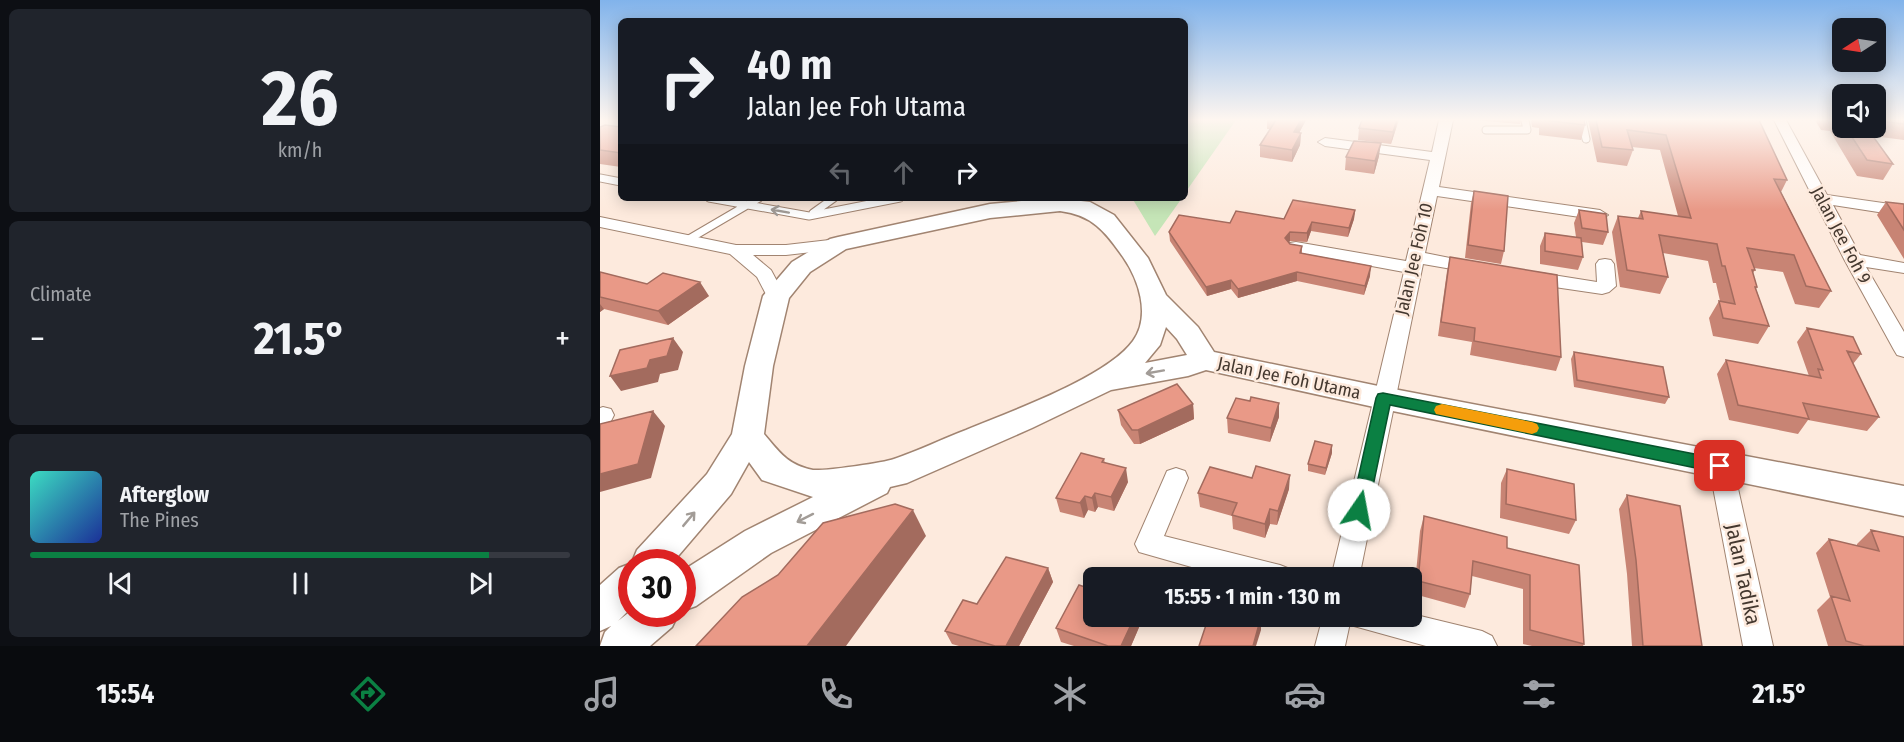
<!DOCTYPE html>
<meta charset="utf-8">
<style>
:root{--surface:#171b24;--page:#20242c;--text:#f1f3f6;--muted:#9ea1a6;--line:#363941;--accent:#0b8043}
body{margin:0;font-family:"Fira Sans Condensed",sans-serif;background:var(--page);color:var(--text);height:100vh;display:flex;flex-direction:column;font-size:22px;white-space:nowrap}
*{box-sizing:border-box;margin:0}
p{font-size:20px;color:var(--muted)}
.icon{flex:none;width:33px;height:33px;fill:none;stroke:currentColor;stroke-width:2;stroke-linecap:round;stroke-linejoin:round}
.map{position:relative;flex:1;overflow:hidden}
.drawer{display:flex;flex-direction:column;gap:9px;padding:9px;background:#0d0f14;width:600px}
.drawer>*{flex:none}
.hud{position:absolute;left:18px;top:18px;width:570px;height:183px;border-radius:9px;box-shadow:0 3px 15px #0003;background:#171b24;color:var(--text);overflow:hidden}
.needle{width:39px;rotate:258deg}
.tools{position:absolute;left:1232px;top:18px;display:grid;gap:12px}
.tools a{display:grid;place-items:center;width:54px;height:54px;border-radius:9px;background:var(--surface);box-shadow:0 3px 15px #0003;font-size:30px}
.speed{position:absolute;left:18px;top:549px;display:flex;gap:12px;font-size:30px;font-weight:700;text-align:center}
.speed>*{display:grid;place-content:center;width:78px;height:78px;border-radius:50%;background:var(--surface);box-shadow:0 3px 15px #0003;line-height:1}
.speed .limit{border:9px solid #d22;background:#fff;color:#111}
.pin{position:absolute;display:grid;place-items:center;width:51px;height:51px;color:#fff;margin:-26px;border-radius:12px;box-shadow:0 3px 9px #0006}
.me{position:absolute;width:66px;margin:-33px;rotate:12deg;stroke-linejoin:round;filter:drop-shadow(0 0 4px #0008)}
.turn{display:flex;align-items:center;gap:21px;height:126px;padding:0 30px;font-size:27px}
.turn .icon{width:78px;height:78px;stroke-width:2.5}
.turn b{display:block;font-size:42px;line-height:51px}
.lanes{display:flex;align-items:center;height:57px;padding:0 30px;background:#0003;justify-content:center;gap:30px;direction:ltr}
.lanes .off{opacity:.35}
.big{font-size:45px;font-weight:700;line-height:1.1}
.drawer .widget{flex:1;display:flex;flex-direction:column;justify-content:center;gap:9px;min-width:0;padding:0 21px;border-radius:9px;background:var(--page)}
.drawer .dial{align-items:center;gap:0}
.dial b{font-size:78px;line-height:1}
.song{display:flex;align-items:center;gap:18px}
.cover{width:72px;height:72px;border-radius:9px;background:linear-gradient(135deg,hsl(170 70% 55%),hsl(230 70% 35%))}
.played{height:6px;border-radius:3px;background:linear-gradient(90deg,var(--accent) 85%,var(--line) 85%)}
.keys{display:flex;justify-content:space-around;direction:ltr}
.heat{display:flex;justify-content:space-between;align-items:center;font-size:33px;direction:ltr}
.trip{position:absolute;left:483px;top:567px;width:339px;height:60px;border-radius:9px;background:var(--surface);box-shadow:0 3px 15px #0003;font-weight:700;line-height:60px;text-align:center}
.tab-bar{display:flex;height:96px;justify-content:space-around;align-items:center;background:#090b0e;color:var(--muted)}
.tab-bar .icon{width:42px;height:42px}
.tab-bar .selected{color:var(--accent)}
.tab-bar b{font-size:27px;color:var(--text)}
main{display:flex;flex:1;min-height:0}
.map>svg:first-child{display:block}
</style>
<main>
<section class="drawer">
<div class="widget dial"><b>26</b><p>km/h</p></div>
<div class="widget"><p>Climate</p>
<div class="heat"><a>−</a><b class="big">21.5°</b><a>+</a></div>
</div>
<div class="widget">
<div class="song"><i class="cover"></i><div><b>Afterglow</b><p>The Pines</p></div></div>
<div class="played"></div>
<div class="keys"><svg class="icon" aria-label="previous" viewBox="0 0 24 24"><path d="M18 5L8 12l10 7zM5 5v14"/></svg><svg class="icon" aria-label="pause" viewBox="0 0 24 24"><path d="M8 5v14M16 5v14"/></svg><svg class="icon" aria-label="next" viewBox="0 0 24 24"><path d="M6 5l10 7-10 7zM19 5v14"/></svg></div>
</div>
</section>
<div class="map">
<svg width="1304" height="646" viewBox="0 0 1304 646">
<rect width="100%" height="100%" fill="#fdeadd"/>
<!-- green -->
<path fill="#c5e5b7" d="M585,120h51l-51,73z
M532,198h50l-27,38z"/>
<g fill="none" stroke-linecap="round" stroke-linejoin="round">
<!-- lane casing -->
<g stroke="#a18471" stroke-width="9">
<path id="lane" d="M982,120l4,19
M886,130h41l-2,-10
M0,178l21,4
M109,198l100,18 91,-18
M213,213l21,-15
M89,239l70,-41"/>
</g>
<!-- street casing -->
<g stroke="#a18471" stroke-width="2">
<path id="street" d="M839,120h14l-14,67 161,23 8,5 -8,5 -163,-24 -12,57 50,10 6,1 3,4 -3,4 -6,1 -52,-9 -64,314h-28l73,-306 -108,-20 -6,-1 -3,-4 3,-4 6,-1 110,19 24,-101 -105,-14 -7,-4 7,-4 107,14z
M1174,120h12l41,75 77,11v10l-71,-11 27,50 44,8v10l-38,-6 38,65v25l-7,-2 -3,-5 -50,-91z
M0,217l136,28h50l52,-6 6,1 3,4 -3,4 -6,1 -52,6h-33l18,15 14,26 -2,4h-14l-12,-23 -27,-23 -130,-27z
M1005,259l6,1 3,4 2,22 -7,6 -7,2 -68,-10 -6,-2 -3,-4 3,-4 6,-2 63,10 -1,-18 3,-4z
M3,407l8,2 3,6 -3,6 -11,4v-17z
M1121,456l8,3 4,7 40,180h-30l-34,-180 4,-7z
M576,468l9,3 3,7 -24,58 116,29 10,4 3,9h-63l-91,-26 -4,-8 29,-66 3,-7z
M812,614l70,17 10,5 5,10h-71l-72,-20 -3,-8 -6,28h-30l8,-30h89z"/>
</g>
<!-- secondary casing -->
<g stroke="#a18471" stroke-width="3">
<path id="secondary" d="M454,198l36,4 24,13 34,43 18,37 32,32 16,25 169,35 521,99v30l-521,-107 -177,-39 -18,6 -77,14 -79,38 -125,55 -17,4 -3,6 -116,60 -75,53 -14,5v-40l63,-40 68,-34 -51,-17 -13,-18 -18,32 -58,68h-41l5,-12 70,-76 25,-40 13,-68 18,-70 29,-34 38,-23 8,-2 152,-33zM460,211c32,4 45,20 63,46 16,23 28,59 10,84 -27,37 -124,71 -167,89 -24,9 -48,21 -72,29 -11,4 -69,12 -81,11 -25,-5 -33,-17 -49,-36l9,-68 16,-68 21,-26 36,-23 144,-31zM566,327l11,12 10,16 -42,8 15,-18z
M32,563v44l-14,14 14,-11v4h46l-6,13 -22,19h-50l5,-14 6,-6 -11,5v-46l19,-17z"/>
</g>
<!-- lane -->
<use href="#lane" stroke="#fff" stroke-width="7"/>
<!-- street -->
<use href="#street" fill="#fff" fill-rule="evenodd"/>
<!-- secondary -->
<use href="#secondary" fill="#fff" fill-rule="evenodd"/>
</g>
<!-- wall -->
<path fill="#c88474" d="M667,120h39l-7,13h2l-1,12 -8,17 -32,-5v-12l10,-16h-3z
M762,120h37l-8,24 -33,-4 1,-12z
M874,120h47l-1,4z
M931,120h53l1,5 -4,15 -42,-5v-7l-7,-1z
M988,120h171l28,60 -6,12 50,99 -12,17 -24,-4 -12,-32 -29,-4 1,2 -2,3 4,14 -1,2 13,37 -11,18 -45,-8 -4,-18 10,-17h1l-4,-18h-3l-5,-22 -45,-8 5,24 -8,17 -40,-7 -8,-55 6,-16 20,2 3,-7 37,5 -18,-66 -28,-3 1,3 -6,16 -30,-4z
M1215,120h27v8h33v-8h29v20l-31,-4 20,28 -10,16 -26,-4 -27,-45 -9,-1z
M0,127h21v40l-21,-3z
M779,156l-5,18 -29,-4 1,-13z
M874,191l30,60 -3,13 -36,-6 6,-55z
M201,198h20l-4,3z
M1286,202l18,2v55l-27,-44z
M755,210l-1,9 -6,18 -37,-6 -4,11 -17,-1 -2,1 2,2 12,2v7l68,23 -6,19 -67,-14 -59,17 -7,-9 -24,7 -37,-55 -1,-9 61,-9 54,-4z
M979,210l29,22 -5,13 -21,-3 1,15 -5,13 -38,-6v-18l5,-13 31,4 -2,-14z
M850,257l111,100 -5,14 -86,-16 2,-13 -34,-6 9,-65z
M0,272l47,12 62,12 -41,29 -64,-16 -4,3z
M1207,328l54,26 -8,10 26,53 -12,14 -59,-11 -10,14 -69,-14 -12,-46 9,-14 83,16 -12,-34z
M974,352l95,45 -4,7 -91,-17 -3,-28z
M679,403v14l-9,25 -42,-9 -1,-15z
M593,404l1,15 -54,25h-6l-13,-19 -3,-15z
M732,453l-7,22 -17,-4v-7z
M504,459l1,4 23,19 -14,29 -16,-4 -3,5 -7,-2 -4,8 -24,-6 -4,-14z
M907,469l69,51 -7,14 -69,-16 1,-35z
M689,489l-12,36 -7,-1 -5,14 -32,-9 -1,-13 -32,-9 -2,-14z
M1027,495l75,151h-70l-5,-72 -8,-65z
M824,516l83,32 72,17 5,79 -1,2h-51l-9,-2v-55l-51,-13 -2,18 -5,14 -51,-14 6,-63z
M1271,530l33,7v109h-76l-11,-36 13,-13 -14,-44 13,-14 28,7v-2z
M448,568l5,14 -34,64h-60l-7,-2 -7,-13 32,-27z
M494,616h49v2l-12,28h-57l-13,-4 -5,-14z"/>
<!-- shaded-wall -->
<path fill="#a36b5e" d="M701,120h5l-13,24 1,-12z
M797,120l-1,8 -5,16 2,-12z
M701,133l-1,12 -8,17v-12z
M781,143l-2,13 -5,18 1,-13z
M755,210l-1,9 -6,18 1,-9z
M712,222l-1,9 -4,11v-9z
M690,232v9l-5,6v-9z
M771,266l-1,10 -6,19 1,-9z
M697,272v9l-59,17v-9z
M631,280v9l-24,7 -1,-9z
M100,282l9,14 -41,29 -10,-14z
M0,304l4,5 -4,3z
M73,338l10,14 -5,18 -18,4 -2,8 -37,9 -11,-15z
M679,403v14l-9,25 1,-14z
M593,404l1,15 -54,25 -2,-14z
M53,411l12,15 -14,52 -51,14v-18z
M732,445v8l-7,22 1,-7z
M526,468l2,14 -14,29 -3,-14z
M690,475l-1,14 -12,36 1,-14z
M495,493l3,14 -3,5 -3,-14z
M485,496l3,14 -4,8 -4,-15z
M670,509v15l-5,14v-14z
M313,510l13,26 -80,110h-39z
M448,568l5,14 -34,64h-13z
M535,616h8v2l-12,28h-10z
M661,617v13l-5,16h-3z"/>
<!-- building -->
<path fill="#e99987" stroke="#a36b5e" stroke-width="1.5" d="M676,120h25l-7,12 7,1 -9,17 -32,-5z
M762,120h35l-4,12 -34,-4z
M943,120h41l1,5z
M996,120h163l28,60 -13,-1 57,112 -25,-5 -12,-31 -47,-7 8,22h-3l5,17h-2l14,39 -46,-8 -4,-17 16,3 -10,-38h-3l-5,-22 -58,-9 9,42 -41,-7 -9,-54 25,3 -2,-8 50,7 -25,-83 -39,-5 6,20 -31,-3z
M1275,120h29v4z
M5,125l16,2v26l-21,-3v-23z
M1246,128h21l26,36 -26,-4z
M754,141l27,2 -6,18 -29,-4z
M874,191l34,5 -4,55 -36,-6z
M693,200l62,10 -6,18 -37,-6 -5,11 -17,-1 -5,6 5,6 12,2 -2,7 71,13 -6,20 -68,-14 -59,17 -7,-9 -25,7 -37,-55 10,-17 51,8 6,-12 48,8z
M1286,202l18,2v26z
M979,210l27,4 2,18 -26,-4z
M945,233l36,5 2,19 -38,-6z
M850,257l107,18 4,82 -87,-16 1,-13 -34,-6z
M0,272l47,12 16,-11 37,9 -42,29 -58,-14z
M1207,328l46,9 8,17 -14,-3 32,66 -76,-14 6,16 -71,-14 -12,-45 95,18 -3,-9 5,1z
M73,338l-6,18 -17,4 -3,8 -37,8 10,-26z
M974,352l89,15 6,30 -92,-17z
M577,384l16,20 -55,26h-6l-14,-20z
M651,397l28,6 -8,25 -44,-10 9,-20 14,3z
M53,411l-15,53 -38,10v-50z
M715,441l17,4 -6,23 -18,-4z
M481,453l23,6 -2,3 24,6 -15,29 -16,-4 -3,5 -7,-2 -5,7 -24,-5z
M656,466l34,9 -12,36 -8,-2 -5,15 -33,-9 5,-12 -39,-10 12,-26 42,11z
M907,469l67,15 2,36 -70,-16z
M1027,495l53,11 22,140h-59l-7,-86z
M295,504l18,6 -106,136h-111l46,-49 36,-22 45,-52z
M824,516l83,21v11l72,17 5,79 -54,-14v-55l-57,-14 -3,33 -52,-13z
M1271,530l33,7v109h-40l-18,-5 -15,-45 19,5 -21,-62 50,12z
M406,557l42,11 -42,78h-11l-50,-15 18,-31 14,4z
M623,574l14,4h-15z
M479,585l15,5v26h41l-14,30h-13l-52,-18z
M609,616l52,1 -8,29h-54z"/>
<!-- one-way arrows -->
<defs><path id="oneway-shaft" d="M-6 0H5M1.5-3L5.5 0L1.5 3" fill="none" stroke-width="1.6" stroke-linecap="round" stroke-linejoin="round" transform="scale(1.5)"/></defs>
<g stroke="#a29c97">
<use href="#oneway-shaft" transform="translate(180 211) rotate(-170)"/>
<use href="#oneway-shaft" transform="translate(555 372) rotate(170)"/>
<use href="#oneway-shaft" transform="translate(205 518) rotate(153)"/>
<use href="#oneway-shaft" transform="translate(89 519) rotate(-50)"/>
</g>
<!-- sky -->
<linearGradient id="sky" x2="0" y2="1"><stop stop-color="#81b3eb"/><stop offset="0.57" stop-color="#fef6f0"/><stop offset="1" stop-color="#fef6f0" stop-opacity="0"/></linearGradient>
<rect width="1304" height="210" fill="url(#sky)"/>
<!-- route -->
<path fill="#0b8043" stroke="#07532c" stroke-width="1.5" d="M783,393l337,66 6,2 3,5 -3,5 -6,2 -330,-68 -22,105 -2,6 -7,2 -6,-2 -2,-6 25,-112 2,-4z"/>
<!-- slow -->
<path fill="#f59e0b" d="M842,404l90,18 5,2 2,4 -2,4 -5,2 -96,-20 -2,-4 2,-4z"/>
<g text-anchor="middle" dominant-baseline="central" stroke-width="5" stroke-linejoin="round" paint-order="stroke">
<!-- street labels -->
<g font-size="18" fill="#44382f" stroke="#fdeadd">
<text transform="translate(1241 235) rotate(62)">Jalan Jee Foh 9</text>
<text transform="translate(814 259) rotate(-77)">Jalan Jee Foh 10</text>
<text transform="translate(689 378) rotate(12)">Jalan Jee Foh Utama</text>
</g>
<!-- near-street labels -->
<g font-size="21" fill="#44382f" stroke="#fdeadd">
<text transform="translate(1143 574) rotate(78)">Jalan Tadika</text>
</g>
</g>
</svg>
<div class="tools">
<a><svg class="needle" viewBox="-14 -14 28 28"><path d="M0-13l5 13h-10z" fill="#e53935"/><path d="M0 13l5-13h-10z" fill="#9ea1a6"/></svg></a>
<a><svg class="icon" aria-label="sound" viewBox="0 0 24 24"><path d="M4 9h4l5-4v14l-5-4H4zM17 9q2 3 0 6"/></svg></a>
</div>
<div class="speed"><div class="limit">30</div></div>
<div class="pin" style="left:1120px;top:466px;background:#d93025"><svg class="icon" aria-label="arrive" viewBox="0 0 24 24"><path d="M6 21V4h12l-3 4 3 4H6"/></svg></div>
<svg class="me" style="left:759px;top:510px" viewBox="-20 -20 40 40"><circle r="19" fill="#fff"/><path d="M0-13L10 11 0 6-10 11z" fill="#0b8043"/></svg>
<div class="trip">15:55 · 1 min · 130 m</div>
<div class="hud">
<div class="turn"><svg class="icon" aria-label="right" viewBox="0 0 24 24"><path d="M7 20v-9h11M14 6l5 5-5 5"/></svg><div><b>40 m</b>Jalan Jee Foh Utama</div></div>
<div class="lanes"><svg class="icon off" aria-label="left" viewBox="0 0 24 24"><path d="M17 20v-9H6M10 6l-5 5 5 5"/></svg><svg class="icon off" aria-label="ahead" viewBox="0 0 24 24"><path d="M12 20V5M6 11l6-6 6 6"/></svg><svg class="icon" aria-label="right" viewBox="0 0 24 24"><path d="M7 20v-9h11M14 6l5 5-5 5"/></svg></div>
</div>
</div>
</main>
<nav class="tab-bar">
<b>15:54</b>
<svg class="icon selected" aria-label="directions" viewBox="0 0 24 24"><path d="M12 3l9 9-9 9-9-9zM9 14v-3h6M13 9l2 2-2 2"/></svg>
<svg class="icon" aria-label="music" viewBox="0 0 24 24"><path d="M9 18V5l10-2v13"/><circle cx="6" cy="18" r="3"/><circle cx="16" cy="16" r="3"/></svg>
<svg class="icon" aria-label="phone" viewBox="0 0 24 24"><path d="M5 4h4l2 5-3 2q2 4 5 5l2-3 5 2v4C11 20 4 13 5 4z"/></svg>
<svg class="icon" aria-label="climate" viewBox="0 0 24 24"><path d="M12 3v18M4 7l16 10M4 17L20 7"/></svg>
<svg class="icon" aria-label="car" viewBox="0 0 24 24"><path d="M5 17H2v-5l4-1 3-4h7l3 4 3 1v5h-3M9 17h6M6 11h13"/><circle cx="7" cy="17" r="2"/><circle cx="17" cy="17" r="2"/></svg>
<svg class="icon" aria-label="filters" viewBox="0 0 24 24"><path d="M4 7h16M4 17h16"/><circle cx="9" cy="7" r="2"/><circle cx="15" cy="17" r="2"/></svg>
<b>21.5°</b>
</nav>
